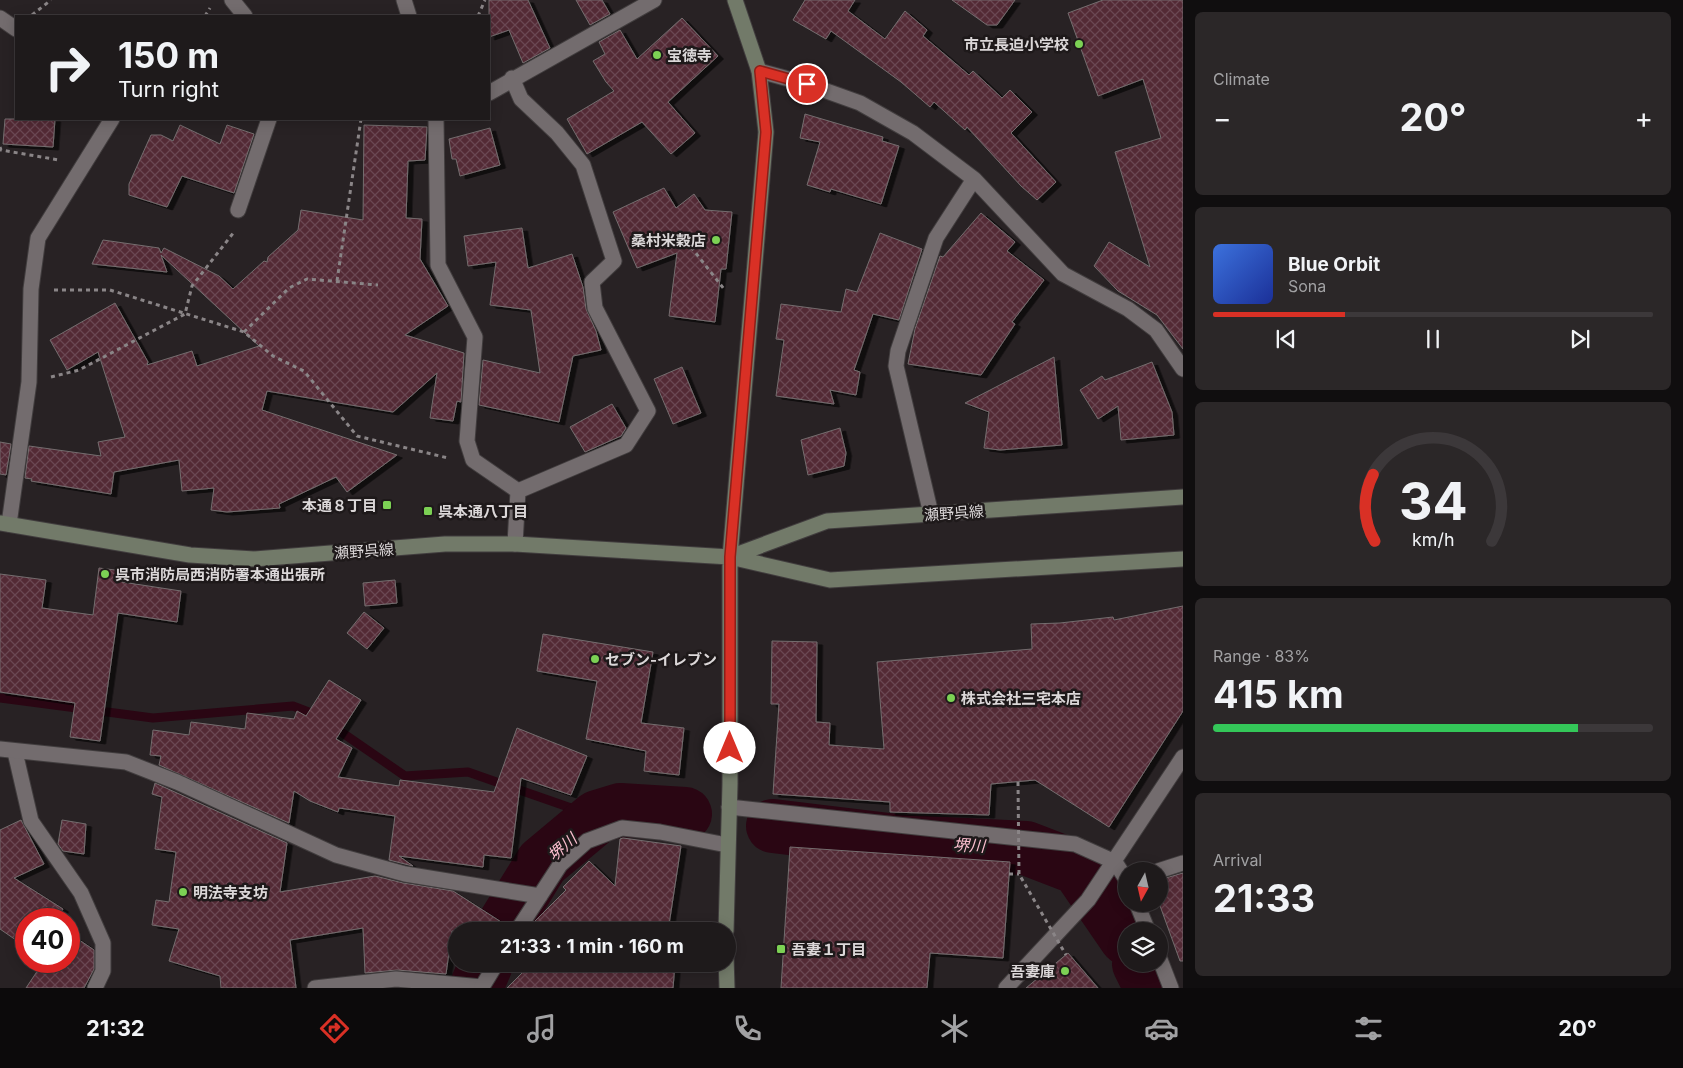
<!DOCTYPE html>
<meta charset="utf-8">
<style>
:root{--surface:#1e1a1b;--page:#2b2728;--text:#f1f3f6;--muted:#a1a1a3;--line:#3c383a;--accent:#d93025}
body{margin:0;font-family:Inter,"Noto Sans JP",sans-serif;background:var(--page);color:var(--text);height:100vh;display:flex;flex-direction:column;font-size:19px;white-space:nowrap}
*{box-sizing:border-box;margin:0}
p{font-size:16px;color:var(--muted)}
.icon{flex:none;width:28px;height:28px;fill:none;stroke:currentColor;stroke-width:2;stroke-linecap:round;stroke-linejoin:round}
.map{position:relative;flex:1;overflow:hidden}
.sheet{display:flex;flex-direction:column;gap:12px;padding:12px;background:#100e0f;width:500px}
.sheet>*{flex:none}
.banner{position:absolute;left:15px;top:15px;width:475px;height:105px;border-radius:0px;box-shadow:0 2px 12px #0003,0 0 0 1px var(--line);background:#1e1a1b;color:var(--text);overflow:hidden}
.needle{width:32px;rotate:188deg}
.controls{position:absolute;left:1118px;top:862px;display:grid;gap:10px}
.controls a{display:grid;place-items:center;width:50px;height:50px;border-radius:50%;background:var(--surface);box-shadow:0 2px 12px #0003,0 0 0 1px var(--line);font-size:25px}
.speed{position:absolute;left:15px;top:908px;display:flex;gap:10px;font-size:25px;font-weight:700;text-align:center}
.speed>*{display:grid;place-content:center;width:65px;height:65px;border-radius:50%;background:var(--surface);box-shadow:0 2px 12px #0003,0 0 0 1px var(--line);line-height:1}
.speed .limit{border:8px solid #d22;background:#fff;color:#111}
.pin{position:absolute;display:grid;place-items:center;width:42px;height:42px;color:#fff;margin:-21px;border:2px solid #fff;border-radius:50%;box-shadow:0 1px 5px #0007}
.me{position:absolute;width:55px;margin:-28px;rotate:0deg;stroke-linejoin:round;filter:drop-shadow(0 0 4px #0008)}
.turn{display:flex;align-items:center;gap:18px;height:105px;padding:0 20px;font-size:22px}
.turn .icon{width:65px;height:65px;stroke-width:2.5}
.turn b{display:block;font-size:35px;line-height:42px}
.big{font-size:38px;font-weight:700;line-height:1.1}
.sheet .widget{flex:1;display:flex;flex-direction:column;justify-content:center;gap:8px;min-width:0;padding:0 18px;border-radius:8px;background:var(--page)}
.sheet .dial{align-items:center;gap:0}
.dial svg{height:130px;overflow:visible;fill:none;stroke:var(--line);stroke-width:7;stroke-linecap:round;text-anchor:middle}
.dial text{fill:var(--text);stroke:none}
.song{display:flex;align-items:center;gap:15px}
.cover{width:60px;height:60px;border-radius:8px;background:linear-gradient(135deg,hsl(220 70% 55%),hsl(230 70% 35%))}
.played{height:5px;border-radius:2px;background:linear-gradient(90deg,var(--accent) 30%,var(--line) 30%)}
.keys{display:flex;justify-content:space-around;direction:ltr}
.heat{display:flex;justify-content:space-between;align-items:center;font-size:28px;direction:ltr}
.charge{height:8px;border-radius:4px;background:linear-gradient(90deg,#34c759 83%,var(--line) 0)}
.trip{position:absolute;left:448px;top:922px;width:288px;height:50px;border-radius:25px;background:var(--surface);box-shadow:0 2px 12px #0003,0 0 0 1px var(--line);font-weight:700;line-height:50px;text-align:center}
.tab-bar{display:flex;height:80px;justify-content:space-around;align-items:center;background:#0c0a0b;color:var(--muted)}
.tab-bar .icon{width:35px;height:35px}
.tab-bar .on{color:var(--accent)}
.tab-bar b{font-size:22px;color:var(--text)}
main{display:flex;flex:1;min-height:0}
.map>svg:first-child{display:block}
</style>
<main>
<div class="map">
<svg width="1183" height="988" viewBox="0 0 1183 988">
<defs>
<pattern id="building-cross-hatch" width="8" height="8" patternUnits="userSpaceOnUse" patternTransform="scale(1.25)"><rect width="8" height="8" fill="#522935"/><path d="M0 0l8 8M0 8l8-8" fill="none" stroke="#6a4752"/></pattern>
<filter id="shadow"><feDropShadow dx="5.5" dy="3" stdDeviation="0" flood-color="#0009"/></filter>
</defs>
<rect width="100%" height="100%" fill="#282224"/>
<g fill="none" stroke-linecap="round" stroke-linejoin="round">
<!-- stream -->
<path stroke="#2a0613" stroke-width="9" d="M0,698l153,20 140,-12 26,10
M331,725l74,51 63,-4 129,45"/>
<!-- river -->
<path stroke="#2a0613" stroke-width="54" d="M773,826l132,16 121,6 52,20 48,70
M500,931l42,-68 55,-46 23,-7 65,4
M1139,964l12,24
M476,988l10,-24"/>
</g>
<!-- building -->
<path fill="url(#building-cross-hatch)" stroke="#746d6e" filter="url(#shadow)" d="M489,0h39l22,48 -27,15 -14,-33 -20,7z
M576,0h26l8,14 -20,11z
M805,0h50l-7,11 37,28 20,-28 22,19 -4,6 46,39 4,-4 29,27 8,-8 22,22 -21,21 45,49 -19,18 -16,-14 -54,-59 -2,3 -31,-28 -4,5 -29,-25 -70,-51 -5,8 -33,-19z
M952,0h63l-18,25h-10z
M1103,0h80v349l-26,-34 -39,-24 -24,-25 15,-24 41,25 -35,-115 46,-14 -18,-59 -45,17 -30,-83z
M682,18l36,38 -50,46 27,31 -24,21 -29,-32 -55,32 -20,-35 47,-28 -8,-9 -13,-21 12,-7 -6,-12 21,-12 17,29z
M805,114l78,23 -1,4 17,5 -18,58 -50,-15 -1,3 -23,-7 13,-43 -20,-4z
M5,119h50l-2,28 -50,-3z
M180,125l40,19 7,-19 27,9 -20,59 -52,-17 -15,31 -38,-12v-11l22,-49h10l12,6z
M364,125l63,2 -2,33 -17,1 -2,57 16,1 -2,40 28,47 -43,29 59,18 -3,49 -4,-1 -4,20 -23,-3 7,-45 -44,39 -126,-21 -5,19 135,45 -50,37 -11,-15 -57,27 1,4 -53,4 -16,-2 3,-22 -32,3 -3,-31 -65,12 -3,22 -80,-13 1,-2 -7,-1 4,-32 72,10 -3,-14 27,-5 -27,-85 -31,18 -17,-30 65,-37 33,59 -1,3 45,-14 5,15 62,-20 -98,-91 6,17 -75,-8 11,-24 56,8 2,5 3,-5 55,28 14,13 31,-28 3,1 1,-5 30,-27 3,-20 62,10z
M490,128l10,37 -40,11 -4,-17h-4l-3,-20z
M664,188l12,20 18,-14 11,16 27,2 -6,57h-5l-6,53 -46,-6 8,-63 -40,15 -24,-56z
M981,213l34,29 -8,9 37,29 -32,42 3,2 -34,51 -73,-11 7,-35 25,-73 3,1z
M522,228l6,40 44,-14 11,33 3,22 10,22 5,19 -28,6 -14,66 -80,-17 4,-45 57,13 -9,-63 -41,-5 6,-43 -28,4 -4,-30z
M880,233l42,16 -23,71 -26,-6 -19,56 6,2 -4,23 -26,-5 4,14 -58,-8 8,-56 -8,-1 5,-35 60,8 5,-23 11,3z
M1054,357l8,88 -62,5 -16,-2 5,-36 -24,-9z
M1152,362l20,50 2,23 -53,5 -3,-34 -20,13 -18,-29 22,-14 3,4z
M682,367l19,46 -28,11 -19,-45z
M612,404l14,24 -5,8 -36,16 -15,-25z
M840,428l6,25 -2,13 -36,9 -7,-35z
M0,442l11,2 -5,31 -6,-1z
M99,568l24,3 -1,11 59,9 -4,31 -59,-9 -18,128 -30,-4 5,-34 -75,-11v-118l46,6 -4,28 51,7z
M395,580l2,23 -32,3 -2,-23z
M1183,606v105l-74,116 -74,-47 -44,4 -2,31 -99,-3v-10l-117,-8 6,-90h-8l1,-63 45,1 -1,80 14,1 -1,22 55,4 -7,-87 155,-13 -1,-25 29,-1 53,-6 1,3z
M364,612l20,16 -17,21 -20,-16z
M543,634l110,18 -12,71 43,5 -5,47 -35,-4 2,-20 -60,-12 11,-58 -60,-10z
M329,680l32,20 -25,39 16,9 -14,29 61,9 1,-6 94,12 23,-64 70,28 -16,39 -50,-17 -10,80 -27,-3 -1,12 -84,-11 14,10 -24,-6 6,-44 -56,-8 -1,4 -28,-11 -16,-10 -5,32 -130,-58 2,-9 -11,-1 3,-25 36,5 2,-13 54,7 2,-16 47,6 3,-8 9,5z
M155,783l132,60 -7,49 95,-16 28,7 50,8 56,36 -1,4h-56l-6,43 -49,-4 -32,3 -2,-45 -73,12 6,48h-75l-1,-12 -51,-15 10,-32 -27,-4 4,-25 13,2 7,-50 -21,-3 7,-52 -10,-3z
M21,820l23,44 -30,14 49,31 -7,10h-30v28l-26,-18v-99z
M62,820l24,4 -2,30 -21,-3 -5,-7z
M623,838l58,8 -13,85h-124l-9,-10 31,-31 -3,-3 26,-26 26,25 5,-47z
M790,847l220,15 -7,96 -73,-5 -3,35h-146z
M1183,873v88h-3l-21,-58v-23z
M69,933l25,17v19l-10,19h-58l18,-27h25z
M1068,953l30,35h-72z
M531,964h144l-2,24h-166z"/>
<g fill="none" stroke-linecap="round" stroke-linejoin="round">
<!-- lane casing -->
<g stroke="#413d3e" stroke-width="17">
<path id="lane" d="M404,0l5,16
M512,78l9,21 36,34 26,32 31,96 -22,21 3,26 53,103 -22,34 -108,46
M489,93l165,-93
M436,119l2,146 37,72 -8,104 6,19 45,31 -3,53
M15,752l16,69 50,72 22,50v28l-8,17
M315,988l81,-9 86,8"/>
</g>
<!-- street casing -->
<g stroke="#413d3e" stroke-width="17">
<path id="street" d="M232,0l13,16
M0,18l16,11
M759,71l48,13 53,19 53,30 61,46 89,95 65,35 28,21 27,39
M238,210l31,-91
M931,514l-35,-148 2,-15 38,-113 38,-59
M9,524l20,-142 2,-93 7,-51 74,-119
M0,749l126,13 51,20 159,73 69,19 135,22
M729,807l346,37 40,18 11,17
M1158,871l25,-8
M1137,904l11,27
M517,931l43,-66 27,-24 35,-13 38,4 67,13
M1159,957l12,31
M482,987l14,-23
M1006,988l82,-88 95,-143"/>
</g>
<!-- secondary casing -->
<g stroke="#413d3e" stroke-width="17">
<path id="secondary" d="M0,523l190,32 64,4 191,-15h70l215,13 100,23 353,-21
M730,557l97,-36 356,-24
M726,931l4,-147v-227l36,-425 -7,-61 -24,-71
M726,956l1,32"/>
</g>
<!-- path -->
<path stroke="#8a8587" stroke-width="3" stroke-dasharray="4 4" stroke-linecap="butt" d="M32,15l19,-15
M205,16l5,-8
M478,16l7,-16
M0,147l1,3 58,10
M691,247l33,42
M337,281l24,-162
M54,290h56l134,42 29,24 31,15 53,65 91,22
M244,332l45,-44 18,-9 71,6
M51,377l28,-7 106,-56 7,-28 42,-54
M1009,874h10"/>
<!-- lane -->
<use href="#lane" stroke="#736c6e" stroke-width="15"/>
<!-- street -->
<use href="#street" stroke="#736c6e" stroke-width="15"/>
<!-- secondary -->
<use href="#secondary" stroke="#727a69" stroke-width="15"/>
<!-- path-bridge -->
<path stroke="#8a8587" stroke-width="3" stroke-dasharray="4 4" stroke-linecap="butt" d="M1018,782l1,92 47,81"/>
</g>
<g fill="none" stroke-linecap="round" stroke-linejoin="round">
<!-- route casing -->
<g stroke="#8d1f18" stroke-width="12">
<path id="route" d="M730,748v-191l36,-425 -6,-61 47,13"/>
</g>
<!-- route -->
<use href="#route" stroke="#d93025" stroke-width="9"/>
</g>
<!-- markers -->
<g fill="#7cd154" stroke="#1e191a" stroke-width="2">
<circle cx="1079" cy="44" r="5"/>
<circle cx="657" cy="55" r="5"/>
<circle cx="716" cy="240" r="5"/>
<rect x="382" y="500" width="10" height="10" rx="2.5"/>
<rect x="423" y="506" width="10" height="10" rx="2.5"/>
<circle cx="105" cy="574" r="5"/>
<circle cx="595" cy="659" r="5"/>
<circle cx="951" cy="698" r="5"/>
<circle cx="183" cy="892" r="5"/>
<rect x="776" y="944" width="10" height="10" rx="2.5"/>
<circle cx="1065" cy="971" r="5"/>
</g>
<g text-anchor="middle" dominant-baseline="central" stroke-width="5" stroke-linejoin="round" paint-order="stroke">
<!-- poi labels -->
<g font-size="15" font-weight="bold" fill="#dbd7d8" stroke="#1e191a" text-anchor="start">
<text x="1069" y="44" text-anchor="end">市立長迫小学校</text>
<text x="667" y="55">宝徳寺</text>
<text x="706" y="240" text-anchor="end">桑村米穀店</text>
<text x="377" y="505" text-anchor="end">本通８丁目</text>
<text x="438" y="511">呉本通八丁目</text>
<text x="115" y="574">呉市消防局西消防署本通出張所</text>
<text x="605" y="659">セブン-イレブン</text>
<text x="961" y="698">株式会社三宅本店</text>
<text x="193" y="892">明法寺支坊</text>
<text x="791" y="949">吾妻１丁目</text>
<text x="1055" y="971" text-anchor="end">吾妻庫</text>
</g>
<!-- street labels -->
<g font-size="15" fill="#dbd7d8" stroke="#1e191a">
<text transform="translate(954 513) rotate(-4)">瀬野呉線</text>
<text transform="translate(364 551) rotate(-4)">瀬野呉線</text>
</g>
<!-- water labels -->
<g font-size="16" font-style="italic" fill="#fbbece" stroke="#1e191a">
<text transform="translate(969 845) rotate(3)">堺川</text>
<text transform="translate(562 847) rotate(-41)">堺川</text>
</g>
</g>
</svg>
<div class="controls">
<a><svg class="needle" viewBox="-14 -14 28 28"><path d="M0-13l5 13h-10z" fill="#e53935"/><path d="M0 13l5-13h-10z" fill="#a1a1a3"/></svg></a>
<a><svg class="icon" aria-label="layers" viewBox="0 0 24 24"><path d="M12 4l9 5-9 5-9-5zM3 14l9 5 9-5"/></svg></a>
</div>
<div class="speed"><div class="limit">40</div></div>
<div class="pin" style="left:807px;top:84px;background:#d93025"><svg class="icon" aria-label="arrive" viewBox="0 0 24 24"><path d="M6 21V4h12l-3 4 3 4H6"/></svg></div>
<svg class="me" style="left:730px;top:748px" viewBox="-20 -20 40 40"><circle r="19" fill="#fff"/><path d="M0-13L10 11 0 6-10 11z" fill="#d93025"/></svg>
<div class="trip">21:33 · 1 min · 160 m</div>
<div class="banner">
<div class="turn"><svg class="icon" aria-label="right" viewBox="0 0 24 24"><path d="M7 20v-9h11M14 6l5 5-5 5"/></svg><div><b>150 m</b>Turn right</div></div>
</div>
</div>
<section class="sheet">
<div class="widget"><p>Climate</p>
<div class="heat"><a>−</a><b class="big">20°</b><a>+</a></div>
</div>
<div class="widget">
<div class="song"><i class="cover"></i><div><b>Blue Orbit</b><p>Sona</p></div></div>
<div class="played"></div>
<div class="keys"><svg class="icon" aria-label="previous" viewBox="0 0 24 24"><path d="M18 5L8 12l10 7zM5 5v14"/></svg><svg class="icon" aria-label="pause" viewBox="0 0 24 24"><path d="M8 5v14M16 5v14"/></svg><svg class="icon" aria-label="next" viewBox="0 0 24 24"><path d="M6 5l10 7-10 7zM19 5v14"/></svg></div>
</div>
<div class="widget dial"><svg viewBox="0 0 100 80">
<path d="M14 69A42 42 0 1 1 86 69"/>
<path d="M14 69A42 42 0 0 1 13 28" stroke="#d93025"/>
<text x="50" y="56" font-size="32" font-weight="700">34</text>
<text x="50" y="72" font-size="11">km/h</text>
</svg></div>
<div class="widget"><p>Range · 83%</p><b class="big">415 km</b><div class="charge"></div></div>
<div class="widget"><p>Arrival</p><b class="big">21:33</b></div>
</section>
</main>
<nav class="tab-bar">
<b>21:32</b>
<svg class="icon on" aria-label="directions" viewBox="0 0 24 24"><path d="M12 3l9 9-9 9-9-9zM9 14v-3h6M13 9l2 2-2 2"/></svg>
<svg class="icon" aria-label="music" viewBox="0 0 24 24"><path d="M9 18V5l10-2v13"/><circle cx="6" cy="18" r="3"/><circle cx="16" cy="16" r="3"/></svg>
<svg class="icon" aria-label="phone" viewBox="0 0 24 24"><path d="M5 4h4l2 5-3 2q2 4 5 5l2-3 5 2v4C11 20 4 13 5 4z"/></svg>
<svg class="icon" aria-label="climate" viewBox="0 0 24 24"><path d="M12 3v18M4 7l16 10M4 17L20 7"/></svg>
<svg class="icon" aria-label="car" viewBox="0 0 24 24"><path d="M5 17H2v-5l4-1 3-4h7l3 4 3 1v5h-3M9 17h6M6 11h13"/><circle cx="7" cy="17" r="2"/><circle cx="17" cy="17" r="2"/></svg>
<svg class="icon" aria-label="filters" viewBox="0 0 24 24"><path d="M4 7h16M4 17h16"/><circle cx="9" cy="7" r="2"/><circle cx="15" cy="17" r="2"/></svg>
<b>20°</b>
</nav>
